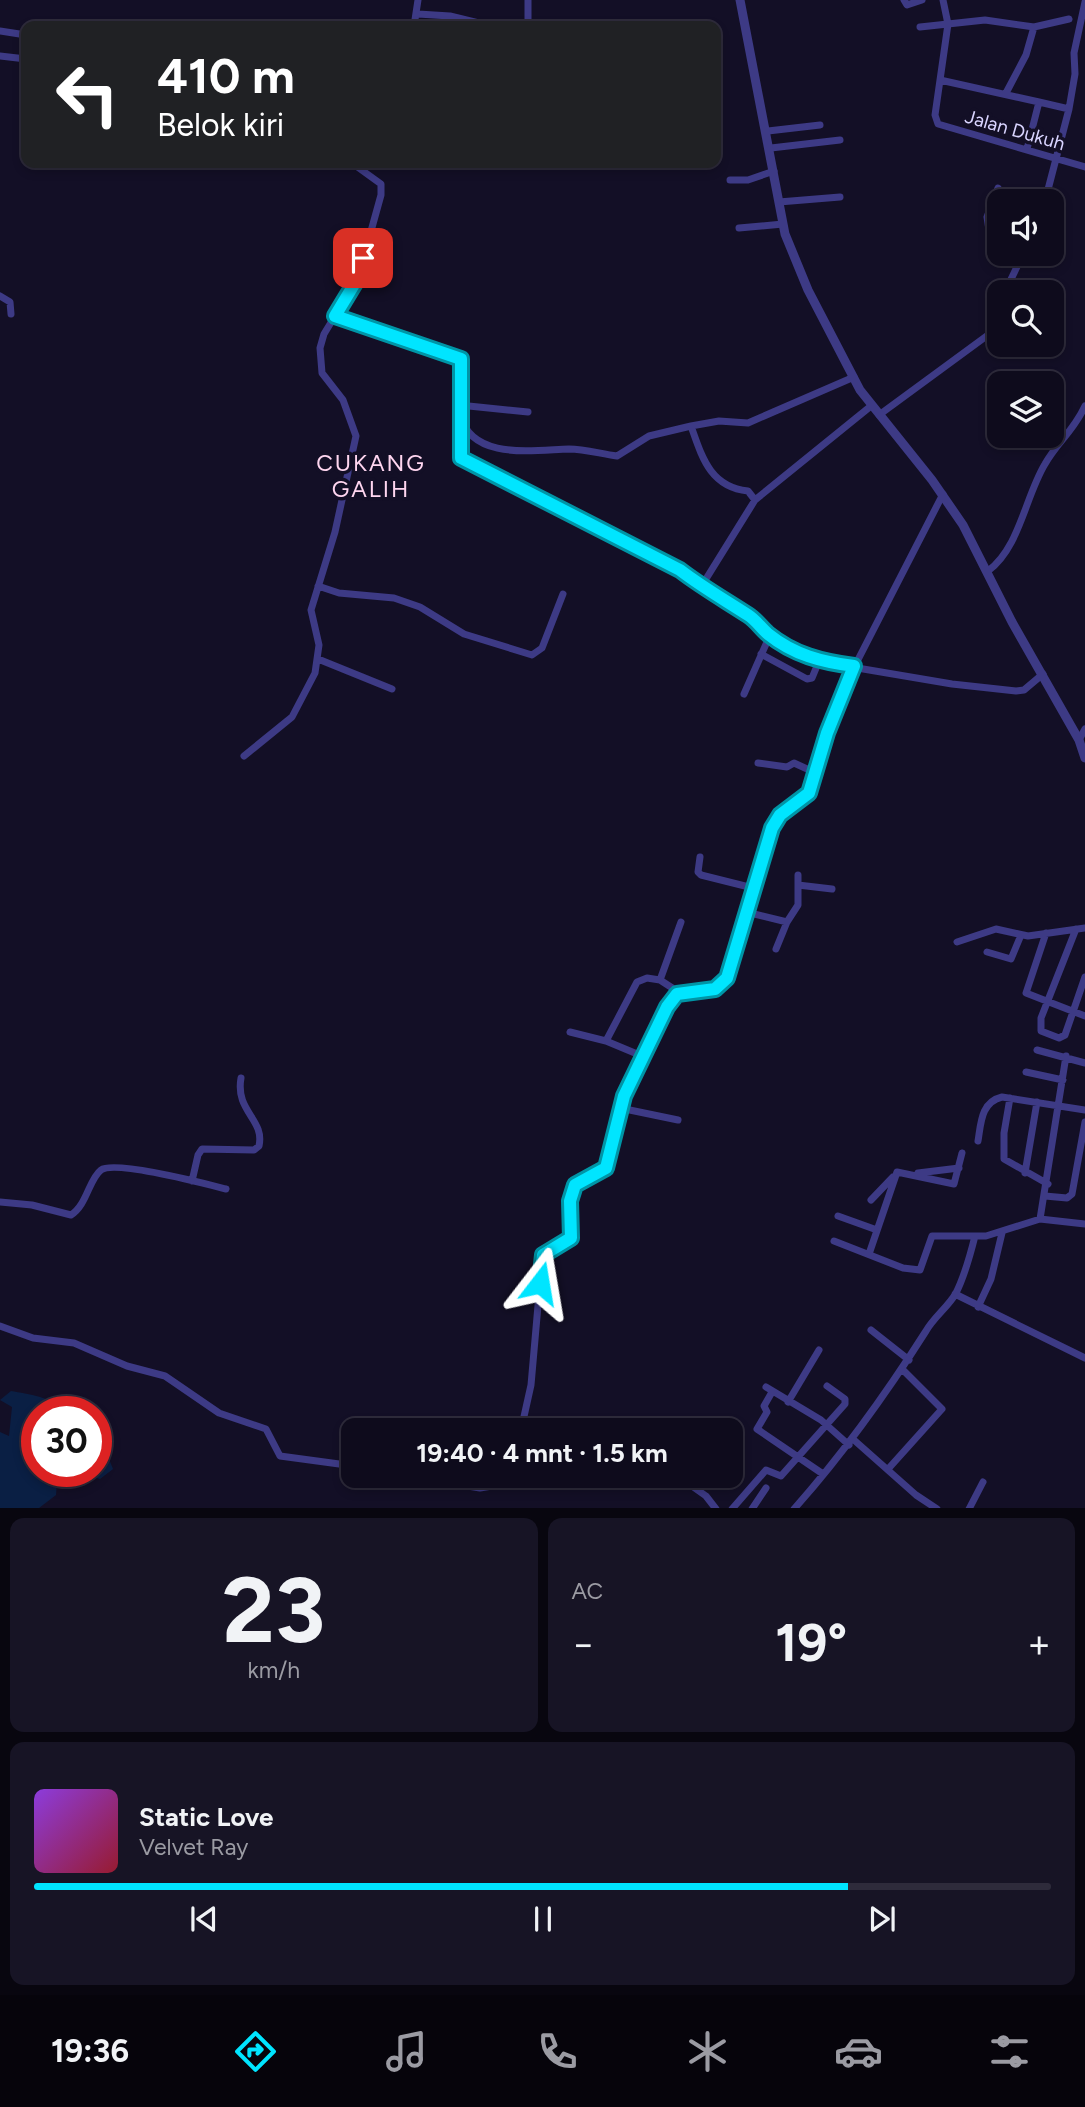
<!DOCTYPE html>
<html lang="id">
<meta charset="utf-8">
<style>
:root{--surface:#0e0b1c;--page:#171425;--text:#f1f3f6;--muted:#9b9ba3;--line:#2e2b3b;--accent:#00e5ff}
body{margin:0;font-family:Figtree,sans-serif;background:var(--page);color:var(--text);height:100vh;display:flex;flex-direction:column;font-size:26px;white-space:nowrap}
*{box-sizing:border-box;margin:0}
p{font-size:23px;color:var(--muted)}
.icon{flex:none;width:38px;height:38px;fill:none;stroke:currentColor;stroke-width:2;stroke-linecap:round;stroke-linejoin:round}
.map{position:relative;height:1508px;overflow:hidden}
.drawer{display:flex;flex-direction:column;gap:10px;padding:10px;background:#08060f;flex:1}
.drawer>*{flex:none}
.guide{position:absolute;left:21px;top:21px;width:700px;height:147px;border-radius:14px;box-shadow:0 4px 10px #0003,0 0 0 2px var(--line);background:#202124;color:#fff;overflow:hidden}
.tools{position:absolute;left:987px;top:189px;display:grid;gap:14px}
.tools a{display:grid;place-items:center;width:77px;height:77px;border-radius:14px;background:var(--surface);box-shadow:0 4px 10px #0003,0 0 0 2px var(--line);font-size:35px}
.speed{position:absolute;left:21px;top:1396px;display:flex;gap:14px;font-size:35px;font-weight:700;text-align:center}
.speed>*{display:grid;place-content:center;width:91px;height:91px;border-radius:50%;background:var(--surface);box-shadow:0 4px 10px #0003,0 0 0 2px var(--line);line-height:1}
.speed .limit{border:10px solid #d22;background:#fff;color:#111}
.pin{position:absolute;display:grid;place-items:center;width:60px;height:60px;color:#fff;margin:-30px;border-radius:14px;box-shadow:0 4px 10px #0006}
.me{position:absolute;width:77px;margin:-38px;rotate:14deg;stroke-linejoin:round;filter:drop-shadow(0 0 5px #0008)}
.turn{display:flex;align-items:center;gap:24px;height:147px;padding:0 21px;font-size:32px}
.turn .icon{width:91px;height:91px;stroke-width:2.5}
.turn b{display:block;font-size:49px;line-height:60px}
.big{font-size:52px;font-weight:700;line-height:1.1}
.drawer .widget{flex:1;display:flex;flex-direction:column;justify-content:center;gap:10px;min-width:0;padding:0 24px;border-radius:14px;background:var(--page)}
.drawer .dial{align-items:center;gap:0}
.dial b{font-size:91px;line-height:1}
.song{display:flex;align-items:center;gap:21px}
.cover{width:84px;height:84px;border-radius:10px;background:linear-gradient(135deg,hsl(270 70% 55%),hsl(350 70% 35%))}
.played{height:7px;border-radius:4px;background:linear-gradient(90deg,var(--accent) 80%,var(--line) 80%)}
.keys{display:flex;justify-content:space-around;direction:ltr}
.heat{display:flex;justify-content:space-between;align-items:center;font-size:38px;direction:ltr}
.drawer .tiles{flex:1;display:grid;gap:10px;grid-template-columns:1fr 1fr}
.widget:last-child{grid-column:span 2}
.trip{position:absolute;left:341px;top:1418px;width:402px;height:70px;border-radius:14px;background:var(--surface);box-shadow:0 4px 10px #0003,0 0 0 2px var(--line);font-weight:700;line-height:70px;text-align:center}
.dock{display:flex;height:112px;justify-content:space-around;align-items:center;background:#06040b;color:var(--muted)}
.dock .icon{width:49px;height:49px}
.dock .selected{color:var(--accent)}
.dock b{font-size:32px;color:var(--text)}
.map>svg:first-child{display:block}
</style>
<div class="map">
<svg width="1085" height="1509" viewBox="0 0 1085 1509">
<rect width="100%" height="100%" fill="#130f26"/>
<!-- water -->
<path fill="#0a1f44" d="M11,1391c17,3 43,6 53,21h-27v60h33l-13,11 -1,12 -17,13h-39v-76l9,4 3,-29 -12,-7z
M96,1442l11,12 6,15 -13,10 -24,-7h20z"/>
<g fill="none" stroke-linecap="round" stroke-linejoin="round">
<!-- minor -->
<path stroke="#3d3a85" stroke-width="7" d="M904,0l3,5 15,-5
M943,0l5,24 -13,91 3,9 147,43
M418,14l32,2 41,10
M414,26l4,-26
M528,26v-26
M920,27l65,-7 49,7 35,-8
M0,31l26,4
M0,56l26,3
M940,80l99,22 -12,47
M1006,93l20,-38 8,-28
M1039,102l30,7
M768,131l52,-6
M771,148l69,-8
M730,180h18l26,-9
M998,188l-11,29 5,33 8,6 23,-2
M1045,201l24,-92 6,-35 -1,-21 11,-51
M779,202l61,-5
M739,228l44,-4
M1005,292l18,-38
M0,296l10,6 1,12
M335,316l123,41c11,13 -3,40 2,58 12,46 74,35 109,34 16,0 32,5 48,7l32,-20 42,-10
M459,405l69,7
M879,415l109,-80 11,-28
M463,421l-3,33 5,7 209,106 27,20
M755,500l116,-94
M988,571c32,-24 37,-74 57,-107 13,-23 28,-32 40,-58
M318,586l21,7 55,5 26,9 44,27 68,21 10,-7 21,-54
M770,635l-19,-19 -50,-29 54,-87 -7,-9c-38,-4 -46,-34 -57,-65l28,-5 29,2 106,-46
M761,654l46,25 5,-1 7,-17
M318,659l74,30
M744,694l26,-59 46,26 136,23 64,7 8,-1 19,-16
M1079,740l6,-11
M244,756l48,-39 23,-44 4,-28 -8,-35 24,-78 21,-96 -13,-36 -21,-27 -2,-25 4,-14 34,-56 23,-83v-11l-29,-21
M758,763l29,4 7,-4 22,10
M700,857l-2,15 3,3 52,13
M798,885l34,4
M746,912l41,10 -11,27
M787,922l11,-17v-30
M1076,929l-35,89v13l18,7 6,-3 20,-58
M1046,933l-20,60 59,23
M957,942l39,-13 32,7 57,-8
M987,952l24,7 10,-24
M680,993l-20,-13 21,-58
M570,1032l36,9 36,15
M606,1041l31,-59 10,-4 13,2
M1037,1050l48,13
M1026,1072l37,8
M1010,1098l-6,35v26l44,25
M620,1108l58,12
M978,1141c3,-18 3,-39 24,-44l83,13
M918,1173l41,-5
M1025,1173l12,-71
M192,1181l6,-26 4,-6 52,1 5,-4c6,-27 -24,-34 -18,-68
M1045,1196l22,2 5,-4 13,-72
M871,1200l22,-23
M0,1202l32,3 39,10c16,-10 18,-36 30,-45 14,-10 105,14 125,19
M838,1216l39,14
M1040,1219l26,-163
M834,1241l69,27 17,2 12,-34h54l54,-17 45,5
M869,1254l28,-82 57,12 8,-31
M955,1294l130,64
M978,1307l13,-28 11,-46
M0,1326l33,12 41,5 53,23 38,10 54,37 47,16 14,27 74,10
M871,1330l38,30
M766,1387l55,33 28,25
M772,1392l-8,14 3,6 -10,17 66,45
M788,1402l31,-52
M521,1430l10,-45 11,-125 4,-7 21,-10 4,-5 2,-48 11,-12 22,-10 24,-87 45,-84c15,-11 37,0 50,-15l47,-153 8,-14 29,-22 35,-106 99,-193
M854,1440l62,55 21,14
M889,1468l53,-59 -39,-39
M400,1475l80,13 12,-2 9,-11
M689,1484l17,12 10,13
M732,1509l34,-39 15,6 64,-72v-5l-18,-13
M752,1509l14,-21
M794,1509c50,-56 92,-115 132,-178 8,-14 23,-25 30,-38 9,-18 14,-37 19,-57
M969,1509l14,-27"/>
<!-- tertiary -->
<path stroke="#3d3a85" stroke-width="9" d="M740,0l45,234 23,56 52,100 72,90 31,45 49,97 67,118 6,18"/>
</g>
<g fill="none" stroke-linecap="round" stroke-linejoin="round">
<!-- route casing -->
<g stroke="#0095a6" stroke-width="18">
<path id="route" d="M363,258l-5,20 -23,38 126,43v99l219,112c22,17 45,30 68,45 8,5 13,13 20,19 26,21 54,28 86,32l-27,67 -18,60 -29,22 -8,13 -45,150 -12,11 -38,5 -10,13 -43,89 -18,72 -31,17 -5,16 1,37 -28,17 -3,28"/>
</g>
<!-- route -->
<use href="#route" stroke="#00e5ff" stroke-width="12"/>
</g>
<g text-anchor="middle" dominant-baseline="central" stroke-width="7" stroke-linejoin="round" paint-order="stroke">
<!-- street labels -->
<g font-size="19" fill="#d9d4ff" stroke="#130f26">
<text transform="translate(1015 130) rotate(16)">Jalan Dukuh</text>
</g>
<!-- quarter labels -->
<g font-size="23" letter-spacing="2" fill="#ffd6f0" stroke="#130f26">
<text x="371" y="463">CUKANG<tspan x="371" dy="26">GALIH</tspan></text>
</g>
</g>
</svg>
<div class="tools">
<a><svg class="icon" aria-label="sound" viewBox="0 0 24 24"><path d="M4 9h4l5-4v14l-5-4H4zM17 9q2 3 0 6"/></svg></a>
<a><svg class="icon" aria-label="search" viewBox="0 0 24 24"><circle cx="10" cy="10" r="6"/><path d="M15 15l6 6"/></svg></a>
<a><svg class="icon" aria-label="layers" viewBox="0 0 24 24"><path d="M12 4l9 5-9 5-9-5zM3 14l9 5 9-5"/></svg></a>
</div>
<div class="speed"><div class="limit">30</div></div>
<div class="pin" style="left:363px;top:258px;background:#d93025"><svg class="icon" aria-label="arrive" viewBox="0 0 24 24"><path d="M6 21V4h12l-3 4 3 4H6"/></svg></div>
<svg class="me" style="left:540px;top:1283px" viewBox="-20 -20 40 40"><path d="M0-17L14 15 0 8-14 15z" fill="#00e5ff" stroke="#fff" stroke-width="4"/></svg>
<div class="trip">19:40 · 4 mnt · 1.5 km</div>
<div class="guide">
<div class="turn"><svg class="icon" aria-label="left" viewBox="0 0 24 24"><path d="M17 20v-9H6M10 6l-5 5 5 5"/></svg><div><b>410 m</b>Belok kiri</div></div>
</div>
</div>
<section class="drawer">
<div class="tiles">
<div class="widget dial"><b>23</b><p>km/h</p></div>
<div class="widget"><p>AC</p>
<div class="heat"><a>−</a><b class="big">19°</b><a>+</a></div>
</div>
<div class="widget">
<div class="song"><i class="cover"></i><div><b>Static Love</b><p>Velvet Ray</p></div></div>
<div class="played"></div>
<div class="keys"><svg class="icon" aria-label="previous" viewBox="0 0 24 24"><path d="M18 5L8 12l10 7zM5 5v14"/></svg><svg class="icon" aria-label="pause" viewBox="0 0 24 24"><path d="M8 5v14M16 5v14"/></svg><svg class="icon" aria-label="next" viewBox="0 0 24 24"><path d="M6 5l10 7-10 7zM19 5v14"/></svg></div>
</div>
</div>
</section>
<nav class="dock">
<b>19:36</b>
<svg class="icon selected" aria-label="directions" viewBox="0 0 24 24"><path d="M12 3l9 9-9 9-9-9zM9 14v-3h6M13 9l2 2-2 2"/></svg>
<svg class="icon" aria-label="music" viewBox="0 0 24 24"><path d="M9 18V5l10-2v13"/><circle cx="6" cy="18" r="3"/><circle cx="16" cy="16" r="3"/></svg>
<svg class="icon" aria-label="phone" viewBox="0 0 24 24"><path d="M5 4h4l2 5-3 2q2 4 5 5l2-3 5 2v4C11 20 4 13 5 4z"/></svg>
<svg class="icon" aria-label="climate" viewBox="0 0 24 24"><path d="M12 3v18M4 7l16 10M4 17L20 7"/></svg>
<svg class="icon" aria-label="car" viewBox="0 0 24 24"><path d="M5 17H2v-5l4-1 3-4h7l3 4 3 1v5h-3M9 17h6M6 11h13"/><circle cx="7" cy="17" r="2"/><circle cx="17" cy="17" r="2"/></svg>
<svg class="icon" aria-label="filters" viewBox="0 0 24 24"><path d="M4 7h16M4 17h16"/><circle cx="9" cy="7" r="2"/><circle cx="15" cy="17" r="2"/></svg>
</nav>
